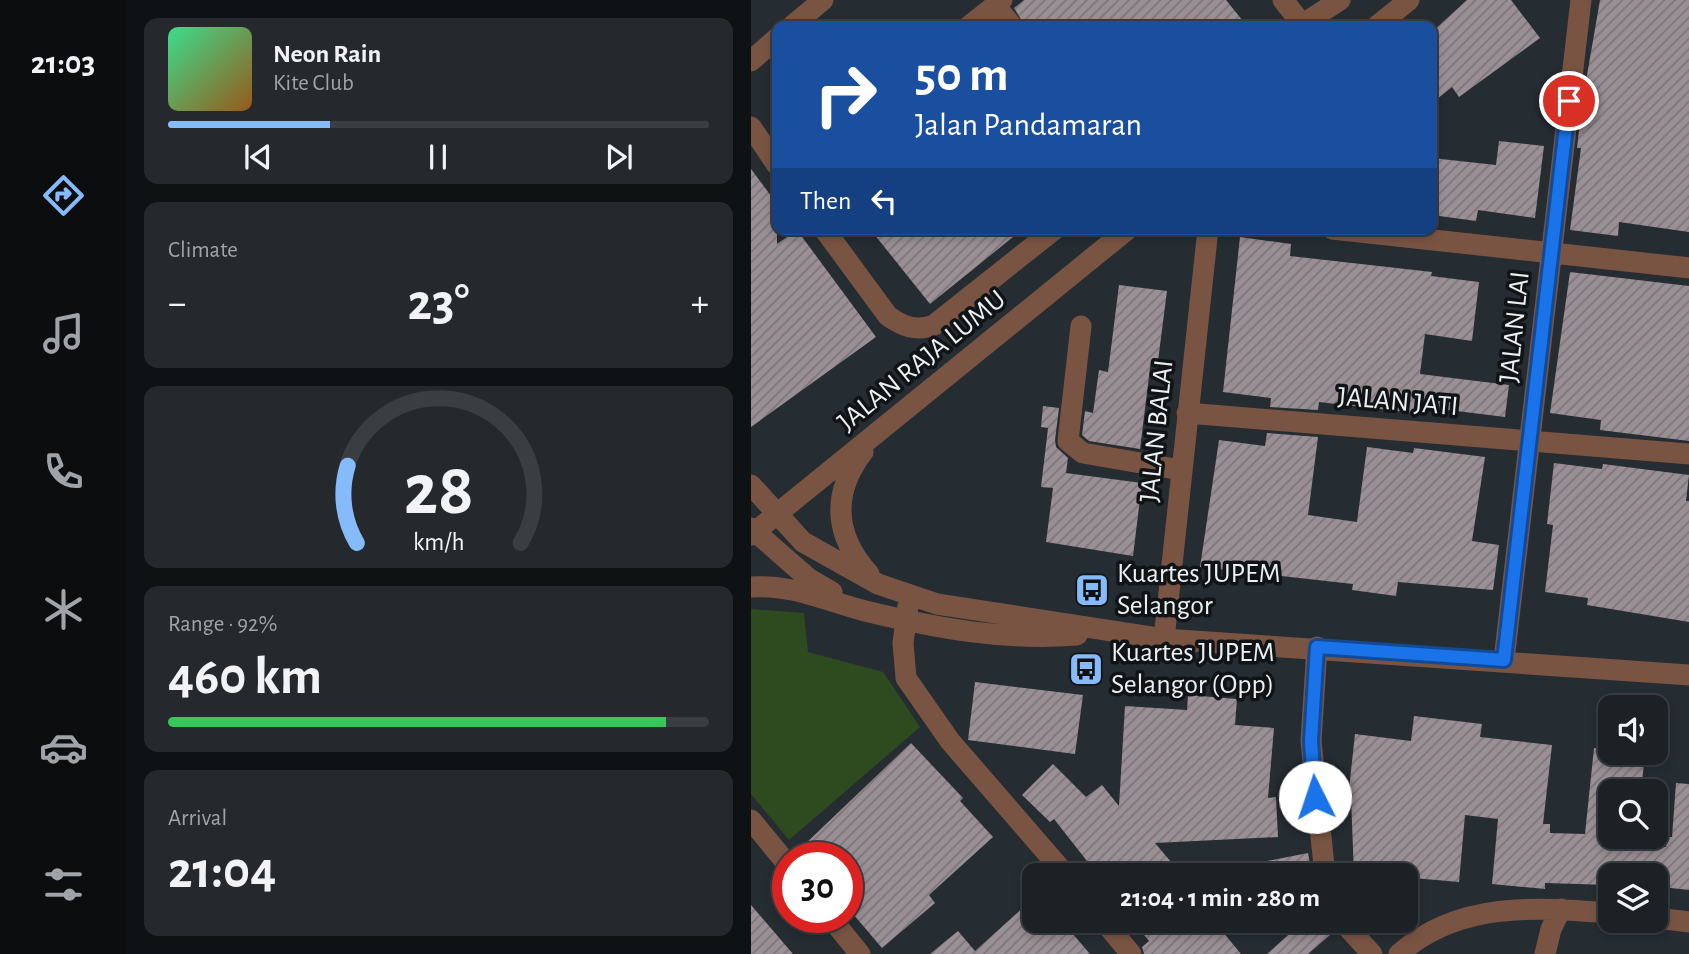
<!DOCTYPE html>
<meta charset="utf-8">
<style>
:root{--surface:#1c2126;--page:#25292e;--text:#f1f3f6;--muted:#a0a3a7;--line:#3a3e43;--accent:#86bbfb}
body{margin:0;font-family:"Alegreya Sans",sans-serif;background:var(--page);color:var(--text);height:100vh;display:flex;flex-direction:column;font-size:26px;white-space:nowrap}
*{box-sizing:border-box;margin:0}
p{font-size:23px;color:var(--muted)}
.icon{flex:none;width:38px;height:38px;fill:none;stroke:currentColor;stroke-width:2;stroke-linecap:round;stroke-linejoin:round}
.map{position:relative;flex:1;overflow:hidden}
.panel{display:flex;flex-direction:column;gap:18px;padding:18px;background:#0f1215;width:625px}
.panel>*{flex:none}
.banner{position:absolute;left:21px;top:21px;width:665px;height:214px;border-radius:14px;box-shadow:0 4px 10px #0003,0 0 0 2px var(--line);background:#1a4fa0;color:#fff;overflow:hidden}
.controls{position:absolute;left:847px;top:695px;display:grid;gap:14px}
.controls a{display:grid;place-items:center;width:70px;height:70px;border-radius:14px;background:var(--surface);box-shadow:0 4px 10px #0003,0 0 0 2px var(--line);font-size:35px}
.speed{position:absolute;left:21px;top:842px;display:flex;gap:14px;font-size:35px;font-weight:700;text-align:center}
.speed>*{display:grid;place-content:center;width:91px;height:91px;border-radius:50%;background:var(--surface);box-shadow:0 4px 10px #0003,0 0 0 2px var(--line);line-height:1}
.speed .limit{border:10px solid #d22;background:#fff;color:#111}
.pin{position:absolute;display:grid;place-items:center;width:60px;height:60px;color:#fff;margin:-30px;border:4px solid #fff;border-radius:50%;box-shadow:0 2px 7px #0007}
.me{position:absolute;width:77px;margin:-38px;rotate:356deg;stroke-linejoin:round;filter:drop-shadow(0 0 5px #0008)}
.turn{display:flex;align-items:center;gap:24px;height:147px;padding:0 28px;font-size:32px}
.turn .icon{width:91px;height:91px;stroke-width:2.5}
.turn b{display:block;font-size:49px;line-height:60px}
.then{display:flex;align-items:center;height:66px;padding:0 28px;background:#0003;gap:14px;font-size:26px}
.big{font-size:52px;font-weight:600;line-height:1.1}
.panel .tile{flex:1;display:flex;flex-direction:column;justify-content:center;gap:10px;min-width:0;padding:0 24px;border-radius:14px;background:var(--page)}
.panel .dial{align-items:center;gap:0}
.dial svg{height:182px;overflow:visible;fill:none;stroke:var(--line);stroke-width:7;stroke-linecap:round;text-anchor:middle}
.dial text{fill:var(--text);stroke:none}
.song{display:flex;align-items:center;gap:21px}
.cover{width:84px;height:84px;border-radius:10px;background:linear-gradient(135deg,hsl(150 70% 55%),hsl(30 70% 35%))}
.played{height:7px;border-radius:4px;background:linear-gradient(90deg,var(--accent) 30%,var(--line) 30%)}
.keys{display:flex;justify-content:space-around;direction:ltr}
.heat{display:flex;justify-content:space-between;align-items:center;font-size:38px;direction:ltr}
.charge{height:10px;border-radius:5px;background:linear-gradient(90deg,#34c759 92%,var(--line) 0)}
.trip{position:absolute;left:271px;top:863px;width:396px;height:70px;border-radius:14px;background:var(--surface);box-shadow:0 4px 10px #0003,0 0 0 2px var(--line);font-weight:600;line-height:70px;text-align:center}
main{display:flex;flex:1;min-height:0}
.tab-bar{display:flex;flex-direction:column;width:126px;justify-content:space-around;align-items:center;background:#0b0d0f;color:var(--muted)}
.tab-bar .icon{width:49px;height:49px}
.tab-bar .active{color:var(--accent)}
.tab-bar b{font-size:32px;color:var(--text)}
.map>svg:first-child{display:block}
</style>
<main>
<nav class="tab-bar">
<b>21:03</b>
<svg class="icon active" aria-label="directions" viewBox="0 0 24 24"><path d="M12 3l9 9-9 9-9-9zM9 14v-3h6M13 9l2 2-2 2"/></svg>
<svg class="icon" aria-label="music" viewBox="0 0 24 24"><path d="M9 18V5l10-2v13"/><circle cx="6" cy="18" r="3"/><circle cx="16" cy="16" r="3"/></svg>
<svg class="icon" aria-label="phone" viewBox="0 0 24 24"><path d="M5 4h4l2 5-3 2q2 4 5 5l2-3 5 2v4C11 20 4 13 5 4z"/></svg>
<svg class="icon" aria-label="climate" viewBox="0 0 24 24"><path d="M12 3v18M4 7l16 10M4 17L20 7"/></svg>
<svg class="icon" aria-label="car" viewBox="0 0 24 24"><path d="M5 17H2v-5l4-1 3-4h7l3 4 3 1v5h-3M9 17h6M6 11h13"/><circle cx="7" cy="17" r="2"/><circle cx="17" cy="17" r="2"/></svg>
<svg class="icon" aria-label="filters" viewBox="0 0 24 24"><path d="M4 7h16M4 17h16"/><circle cx="9" cy="7" r="2"/><circle cx="15" cy="17" r="2"/></svg>
</nav>
<section class="panel">
<div class="tile">
<div class="song"><i class="cover"></i><div><b>Neon Rain</b><p>Kite Club</p></div></div>
<div class="played"></div>
<div class="keys"><svg class="icon" aria-label="previous" viewBox="0 0 24 24"><path d="M18 5L8 12l10 7zM5 5v14"/></svg><svg class="icon" aria-label="pause" viewBox="0 0 24 24"><path d="M8 5v14M16 5v14"/></svg><svg class="icon" aria-label="next" viewBox="0 0 24 24"><path d="M6 5l10 7-10 7zM19 5v14"/></svg></div>
</div>
<div class="tile"><p>Climate</p>
<div class="heat"><a>−</a><b class="big">23°</b><a>+</a></div>
</div>
<div class="tile dial"><svg viewBox="0 0 100 80">
<path d="M14 69A42 42 0 1 1 86 69"/>
<path d="M14 69A42 42 0 0 1 10 35" stroke="#86bbfb"/>
<text x="50" y="56" font-size="32" font-weight="700">28</text>
<text x="50" y="72" font-size="11">km/h</text>
</svg></div>
<div class="tile"><p>Range · 92%</p><b class="big">460 km</b><div class="charge"></div></div>
<div class="tile"><p>Arrival</p><b class="big">21:04</b></div>
</section>
<div class="map">
<svg width="939" height="954" viewBox="0 0 939 954">
<defs>
<pattern id="building-hatch" width="6" height="6" patternUnits="userSpaceOnUse" patternTransform="scale(1.75)"><rect width="6" height="6" fill="#998f94"/><path d="M-1 1l2-2M0 6l6-6M5 7l2-2" fill="none" stroke="#7c767a"/></pattern>
</defs>
<rect width="100%" height="100%" fill="#252c32"/>
<!-- grass -->
<path fill="#2e4b1f" d="M0,609l53,4 4,39 75,20 37,55 -131,113 -38,-46z"/>
<!-- building -->
<path fill="url(#building-hatch)" d="M273,0h202l21,26h-222l-11,-18z
M716,0h44l29,38 -81,59 -7,-10 -20,16v-71z
M849,0h89v232l-70,-10 -1,14 -48,-6 11,-82h-4l5,-44z
M748,141l45,5 -9,72 -57,-8 -2,11 -44,-6v-57l64,7z
M0,169l26,35v40l20,-14 79,107 -125,90z
M119,229h153l-93,75z
M489,237l51,7 -1,12 142,16 -1,4 48,6 -7,59 -47,-7 -5,40 89,11 -4,32 -89,-11 -1,7 -96,-11 -1,8 -48,-3 1,-9 -48,-6z
M819,272l119,14v155l-89,-11 1,-10 -51,-7z
M368,285l48,6 -9,70 -7,-1 -11,89 -51,-8 -7,-6 3,-24 8,2 6,-43 9,2z
M292,406l16,2 -4,32 1,7 12,11 -2,15 76,10 -9,73 -87,-14 7,-54 -12,-1 7,-59 -7,-1z
M516,433l51,4 -10,78 49,7 10,-75 46,6 1,-5 71,9 -13,84 27,4 -6,45 -95,-8 -2,14 -44,-6 1,-6 -153,-17 19,-127 46,6z
M803,463l48,6 1,-5 86,11 -3,26h3v121l-102,-17 1,-7 -43,-6 8,-67 -6,-1z
M224,682l108,13 -8,59 -107,-14z
M437,695l49,4 -2,26 39,3 -6,70 8,-1 2,40 -123,6 27,32h-84l-44,-56 -4,3 -28,-27 31,-31 33,33 16,-12 17,21 6,-100 62,4z
M663,716l68,8 -2,13 72,8 -9,79h7v9l35,1 9,-86 16,2v2l35,2 -4,37h-31l1,54 55,2 1,-10h5l4,-54 13,1v106l-27,-3 1,-12h-53v10l-65,-2v6l-53,-5 6,-65 -33,-4 -6,67 -46,-4v-3h-59l-3,-77h-3l7,-64 56,7z
M160,743l52,55 -3,3 33,36 -64,58 6,8 -53,45 -29,-34 7,-6 -13,-14v-36h-33l-11,-12z
M557,853l4,22h-74l-1,-8z
M284,897v23h26l29,34h-160l28,-23 17,20z
M0,905l42,49h-42z
M381,920h81l28,34h-97l-2,-7 7,-6z
M554,920h12l13,15 -22,19h-41z"/>
<g fill="none" stroke-linecap="round" stroke-linejoin="round">
<!-- minor -->
<path stroke="#7a5443" stroke-width="21" d="M532,0l19,24
M244,5l17,21
M41,26l31,-26
M218,26l33,-26
M549,26l40,-26
M626,26l32,-26
M0,61l26,-23
M0,127l26,38
M73,229l64,87c14,10 28,16 46,9l121,-96
M581,229l358,39
M330,326l-13,115 15,12 98,17
M436,413l503,41
M112,452c-32,42 -29,83 6,122
M0,485l52,57 75,42 59,20 227,35 526,36
M0,528l57,50 24,14
M0,535l377,-306
M0,587c41,-3 75,14 114,24 71,17 139,30 212,24
M157,606l-5,37 3,35 44,63 116,134
M413,639l44,-410
M566,647l-6,94 14,134
M753,660l77,-660
M0,820l37,45
M79,917l30,37
M905,918l34,4
M352,920l28,34
M590,920l31,34
M648,954c59,-53 138,-47 211,-41
M794,954l6,-25 10,-20"/>
</g>
<g fill="none" stroke-linecap="round" stroke-linejoin="round">
<!-- route casing -->
<g stroke="#114b97" stroke-width="18">
<path id="route" d="M564,797l-4,-56 6,-94 187,13 65,-559"/>
</g>
<!-- route -->
<use href="#route" stroke="#1a73e8" stroke-width="12"/>
</g>
<!-- icons -->
<defs>
<g id="bus-square" transform="scale(1.75)"><rect x="-9" y="-9" width="18" height="18" rx="4" fill="#86bbfb" stroke="#111417"/><path d="M-5-6H5V4H4V6H2V4H-2V6H-4V4H-5ZM-3.5-4V0h7V-4ZM-3.5 1.2v1.5H-2V1.2ZM2 1.2v1.5H3.5V1.2Z" fill="#111"/></g>
</defs>
<g fill-rule="evenodd">
<use href="#bus-square" x="341" y="590"/>
<use href="#bus-square" x="335" y="669"/>
</g>
<g text-anchor="middle" dominant-baseline="central" stroke-width="7" stroke-linejoin="round" paint-order="stroke">
<!-- street labels -->
<g font-size="28" fill="#ebf0f3" stroke="#111417">
<text transform="translate(764 327) rotate(-84)">JALAN LAI</text>
<text transform="translate(171 361) rotate(-39)">JALAN RAJA LUMU</text>
<text transform="translate(647 402) rotate(5)">JALAN JATI</text>
<text transform="translate(406 431) rotate(-84)">JALAN BALAI</text>
</g>
<!-- poi labels -->
<g font-size="28" fill="#ebf0f3" stroke="#111417" text-anchor="start">
<text x="366" y="574">Kuartes JUPEM<tspan x="366" dy="32">Selangor</tspan></text>
<text x="360" y="653">Kuartes JUPEM<tspan x="360" dy="32">Selangor (Opp)</tspan></text>
</g>
</g>
</svg>
<div class="controls">
<a><svg class="icon" aria-label="sound" viewBox="0 0 24 24"><path d="M4 9h4l5-4v14l-5-4H4zM17 9q2 3 0 6"/></svg></a>
<a><svg class="icon" aria-label="search" viewBox="0 0 24 24"><circle cx="10" cy="10" r="6"/><path d="M15 15l6 6"/></svg></a>
<a><svg class="icon" aria-label="layers" viewBox="0 0 24 24"><path d="M12 4l9 5-9 5-9-5zM3 14l9 5 9-5"/></svg></a>
</div>
<div class="speed"><div class="limit">30</div></div>
<div class="pin" style="left:818px;top:101px;background:#d93025"><svg class="icon" aria-label="arrive" viewBox="0 0 24 24"><path d="M6 21V4h12l-3 4 3 4H6"/></svg></div>
<svg class="me" style="left:564px;top:797px" viewBox="-20 -20 40 40"><circle r="19" fill="#fff"/><path d="M0-13L10 11 0 6-10 11z" fill="#1a73e8"/></svg>
<div class="trip">21:04 · 1 min · 280 m</div>
<div class="banner">
<div class="turn"><svg class="icon" aria-label="right" viewBox="0 0 24 24"><path d="M7 20v-9h11M14 6l5 5-5 5"/></svg><div><b>50 m</b>Jalan Pandamaran</div></div>
<div class="then">Then<svg class="icon" aria-label="left" viewBox="0 0 24 24"><path d="M17 20v-9H6M10 6l-5 5 5 5"/></svg></div>
</div>
</div>
</main>
